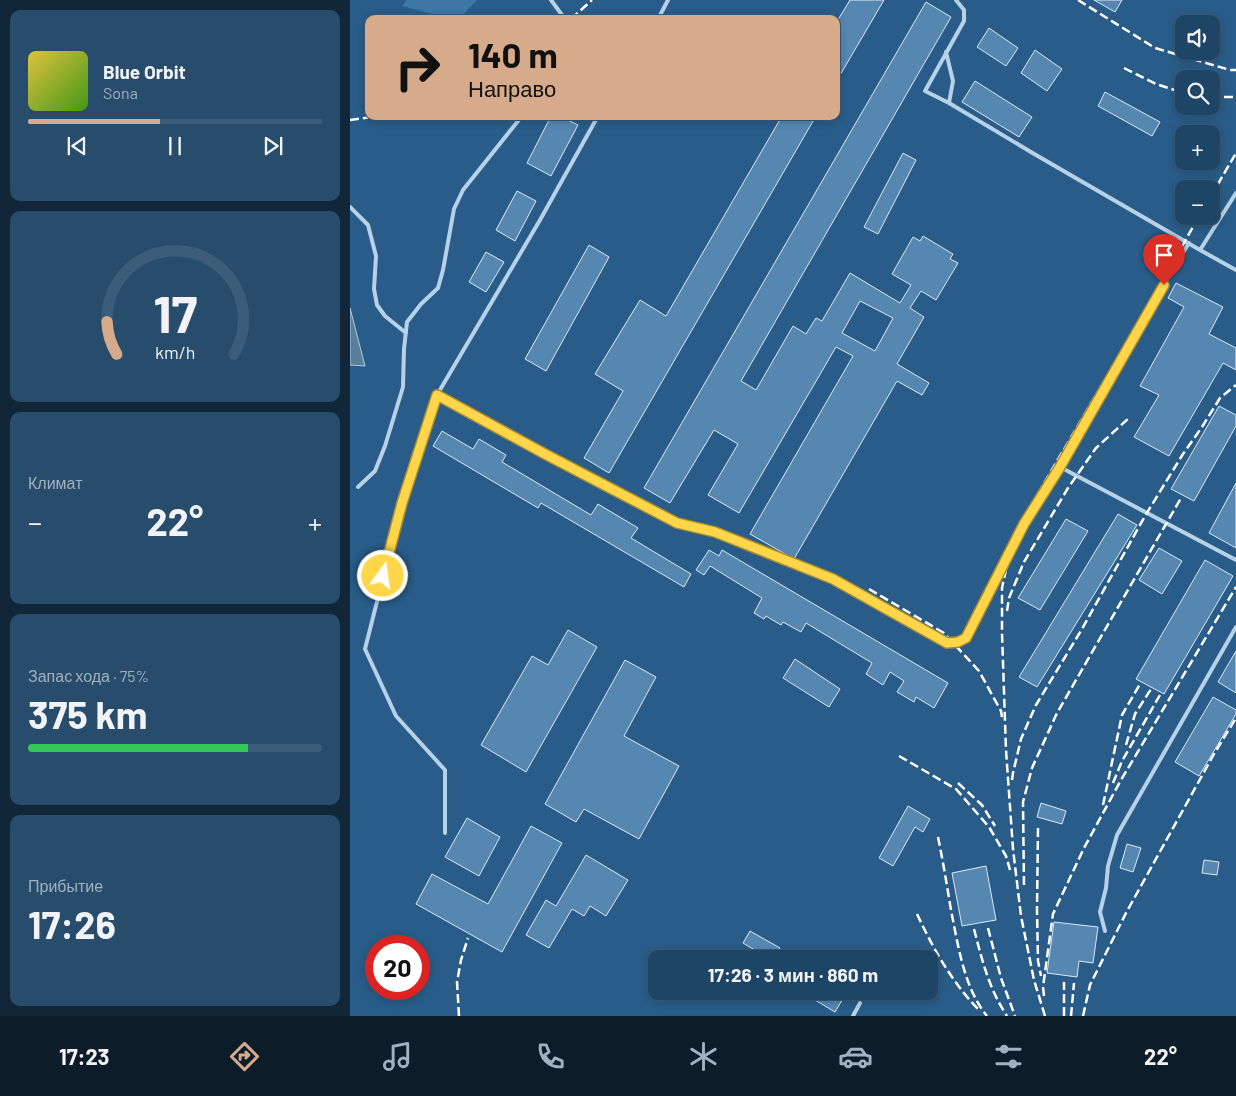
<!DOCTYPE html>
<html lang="ru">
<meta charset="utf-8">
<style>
:root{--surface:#1f4566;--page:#274c6c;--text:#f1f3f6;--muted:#a1b1bf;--line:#3c5d7a;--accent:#d6ab8b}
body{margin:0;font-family:Barlow,sans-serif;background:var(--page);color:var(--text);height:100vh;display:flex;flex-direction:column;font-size:19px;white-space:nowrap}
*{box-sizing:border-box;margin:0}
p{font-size:16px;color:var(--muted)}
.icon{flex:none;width:28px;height:28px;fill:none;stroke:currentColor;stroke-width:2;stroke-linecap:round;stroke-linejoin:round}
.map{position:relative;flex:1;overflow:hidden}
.sheet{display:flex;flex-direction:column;gap:10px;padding:10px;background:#112638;width:350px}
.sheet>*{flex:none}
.hud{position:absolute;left:15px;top:15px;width:475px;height:105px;border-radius:10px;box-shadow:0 2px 8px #0003,0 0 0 1px var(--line);background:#d6ab8b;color:#111;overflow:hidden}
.buttons{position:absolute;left:825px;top:15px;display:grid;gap:10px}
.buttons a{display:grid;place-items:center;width:45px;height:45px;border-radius:10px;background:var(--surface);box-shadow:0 2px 8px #0003,0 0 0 1px var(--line);font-size:25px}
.speed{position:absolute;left:15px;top:935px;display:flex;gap:10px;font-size:25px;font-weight:700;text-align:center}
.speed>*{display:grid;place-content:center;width:65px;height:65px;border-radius:50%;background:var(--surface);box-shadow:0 2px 8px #0003,0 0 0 1px var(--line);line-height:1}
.speed .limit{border:8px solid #d22;background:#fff;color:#111}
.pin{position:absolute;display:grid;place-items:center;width:42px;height:42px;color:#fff;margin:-51px -21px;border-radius:50% 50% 50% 0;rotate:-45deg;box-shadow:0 0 5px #0007}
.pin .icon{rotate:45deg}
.me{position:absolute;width:55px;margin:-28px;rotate:14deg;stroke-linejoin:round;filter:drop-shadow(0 0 4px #0008)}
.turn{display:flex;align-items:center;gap:18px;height:105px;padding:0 20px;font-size:22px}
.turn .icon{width:65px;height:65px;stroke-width:2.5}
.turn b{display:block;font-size:35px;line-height:42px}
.big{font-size:38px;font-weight:700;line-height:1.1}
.sheet .tile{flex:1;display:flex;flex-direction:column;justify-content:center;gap:8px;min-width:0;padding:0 18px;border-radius:10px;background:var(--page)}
.sheet .dial{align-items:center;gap:0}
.dial svg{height:130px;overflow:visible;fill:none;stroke:var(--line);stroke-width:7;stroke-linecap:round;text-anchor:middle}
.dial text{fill:var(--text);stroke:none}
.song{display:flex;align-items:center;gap:15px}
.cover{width:60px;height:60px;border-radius:8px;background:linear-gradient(135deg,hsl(50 70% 55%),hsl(100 70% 35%))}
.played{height:5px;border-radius:2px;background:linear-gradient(90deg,var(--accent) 45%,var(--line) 45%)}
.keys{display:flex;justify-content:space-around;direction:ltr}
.heat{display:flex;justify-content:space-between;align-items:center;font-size:28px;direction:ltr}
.charge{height:8px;border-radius:4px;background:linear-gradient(90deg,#34c759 75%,var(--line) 0)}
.trip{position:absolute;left:298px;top:950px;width:290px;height:50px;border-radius:10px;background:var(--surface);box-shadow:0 2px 8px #0003,0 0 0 1px var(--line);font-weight:700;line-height:50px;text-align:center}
.tabs{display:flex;height:80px;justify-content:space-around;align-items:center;background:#0c1c29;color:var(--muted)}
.tabs .icon{width:35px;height:35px}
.tabs .current{color:var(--accent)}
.tabs b{font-size:22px;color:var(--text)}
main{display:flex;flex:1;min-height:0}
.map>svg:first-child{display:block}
</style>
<main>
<section class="sheet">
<div class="tile">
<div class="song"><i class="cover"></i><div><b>Blue Orbit</b><p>Sona</p></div></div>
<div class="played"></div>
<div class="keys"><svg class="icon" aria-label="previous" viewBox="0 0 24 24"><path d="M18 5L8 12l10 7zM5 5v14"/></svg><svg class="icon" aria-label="pause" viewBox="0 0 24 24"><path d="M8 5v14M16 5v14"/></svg><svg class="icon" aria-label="next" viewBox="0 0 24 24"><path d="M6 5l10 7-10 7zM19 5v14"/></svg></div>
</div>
<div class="tile dial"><svg viewBox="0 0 100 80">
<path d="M14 69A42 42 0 1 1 86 69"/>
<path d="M14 69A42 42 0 0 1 8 49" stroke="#d6ab8b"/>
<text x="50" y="56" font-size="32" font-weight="700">17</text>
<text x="50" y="72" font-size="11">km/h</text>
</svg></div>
<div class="tile"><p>Климат</p>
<div class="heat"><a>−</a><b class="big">22°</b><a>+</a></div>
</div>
<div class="tile"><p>Запас хода · 75%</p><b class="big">375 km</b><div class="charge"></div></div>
<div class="tile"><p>Прибытие</p><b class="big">17:26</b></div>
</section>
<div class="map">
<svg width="886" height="1016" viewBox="0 0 886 1016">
<rect width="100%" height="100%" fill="#295c88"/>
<!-- green -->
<path fill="#3e76a4" d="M56,0h71l-18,19h-8l-49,-13z"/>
<!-- water -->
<path fill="#5b7e9b" stroke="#aacee8" d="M0,308l15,58 -15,-1z"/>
<!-- building -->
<path fill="#5687b1" stroke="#d9eaf7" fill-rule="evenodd" d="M500,0h34l-48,82v-59z
M744,0h28l-7,12z
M576,2l25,15 -210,364 15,9 37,-64 13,8 10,-16 6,3 28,-48 50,30 11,-18 -19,-11 21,-37 7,4 3,-5 30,18 -3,5 8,4 -22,37 -15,-9 -11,17 14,9 -27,47 32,19 -7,12 -25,-14 -103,178 -44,-25 103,-178 -17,-9 -97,166 -31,-18 30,-51 -24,-14 -44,73 -26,-15zM510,301l33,17 -18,33 -33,-18z
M639,28l29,20 -12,18 -29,-19z
M685,50l27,19 -15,22 -26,-18z
M625,81l57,36 -13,20 -57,-35z
M755,92l55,30 -8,14 -54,-30z
M201,116h9l18,9 -27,51 -24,-13z
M432,116h34l-207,357 -25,-15 39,-67 -28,-17 45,-74 26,16z
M553,153l13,7 -38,74 -14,-7z
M167,191l19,10 -21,40 -19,-11z
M239,245l20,12 -63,114 -21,-12z
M136,252l18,10 -18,30 -17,-10z
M826,283l47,24 -14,27 27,14v22l-13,-7 -54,93 -35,-19 25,-42 -19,-9 44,-79 -16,-9z
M869,406l17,9v11l-42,75 -23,-12z
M92,431l31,18 6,-10 27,16 -4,7 89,53 7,-11 40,24 -7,10 60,36 -7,13 -143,-84 -3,5 -105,-62z
M886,483v65l-27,-15z
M768,514l19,11 -100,162 -18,-10z
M716,519l22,12 -48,79 -22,-12z
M809,548l23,13 -20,33 -23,-14z
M359,550l10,6 3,-6 226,133 -14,25 -18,-11 -2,5 -17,-10 7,-11 -14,-9 -7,13 -17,-11 6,-11 -66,-40 -5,9 -18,-10 -2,3 -15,-9 -2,3 -10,-6 8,-15 -52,-32 -6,9 -8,-5z
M855,560l28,16 -69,118 -28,-15z
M218,630l29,17 -71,125 -45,-27 51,-89 16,9z
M886,651v42l-18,-11z
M445,659l45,30 -11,18 -46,-29z
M275,660l31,17 -32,59 55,30 -40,73 -55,-30 -8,13 -31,-18z
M863,697l23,13v4l-37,62 -24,-14z
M691,803l25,8 -4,13 -25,-7z
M558,806l22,13 -7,13 -8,-5 -22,39 -14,-8z
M117,818l33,19 -21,39 -34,-19z
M181,826l31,17 -60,109 -86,-48 16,-30 56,30z
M777,844l14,4 -8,24 -13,-4z
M236,855l42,25 -22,36 -16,-10 -6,10 -12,-7 -23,39 -23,-13 20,-35 10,6z
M854,860l15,2 -2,13 -15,-2z
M636,866l10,54 -34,6 -10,-53z
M704,922l44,5 -5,36 -14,-2 -2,16 -30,-4z
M400,931l30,17 -5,11h-5l-27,-16z
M450,991h35l9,6 -9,15z"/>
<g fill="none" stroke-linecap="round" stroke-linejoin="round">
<!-- service -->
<path stroke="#b6d2e8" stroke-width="4" d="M201,0l14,19
M606,0l8,10v11l-39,70 24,12 87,52 164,95 36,-57
M308,19l10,-19
M596,52l7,29 -4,22
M0,207l18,18 8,31 -2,33 3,16 8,11 21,17
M850,250l36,20
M87,395l108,59 132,69 38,8 118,48 114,64 11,-1 8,-4 59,-113 35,-58 103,-182 26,-42
M710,467l176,93
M8,487l17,-16 10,-25 18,-59 1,-38 3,-27 14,-18 17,-16 5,-18 11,-61 9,-19 59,-74
M95,833v-63l-49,-54 -31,-67 37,-146 35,-108 103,-175 58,-104
M755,931l-5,-19 6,-24 2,-22 9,-31 119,-208
M503,1016l7,-13"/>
<!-- rail -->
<path stroke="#fff" stroke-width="2.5" stroke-dasharray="9 4" stroke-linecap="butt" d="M728,0l77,48 75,22h6
M221,19l21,-19
M774,68l32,16 28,9
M861,97h25
M0,120l28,-4
M861,196l25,-43
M519,589l75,44 35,38 22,40 1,6
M657,611l2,-13 15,-36 44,-74 28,-40 34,-31
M776,745l9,-31 16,-25
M549,756l57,33 33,38 17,29 4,14
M662,780l1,-7 8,-34 15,-34 46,-76 63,-113 38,-62 19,-27 18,-29 16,-13
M608,783l24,22 13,21
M763,783l9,-22 38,-66
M753,805l19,-90 18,-31
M688,828l-1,82 1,51 3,15
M588,837c5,24 9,49 13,73 7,35 13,78 36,106
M674,885l-1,-83 9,-34 25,-55 124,-215
M567,914c16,34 34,67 61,95
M638,928l13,50 14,38
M624,929c8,31 15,60 33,87
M694,996l-1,-9 10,-73 31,-66 37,-68 115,-193
M109,1016l-2,-34 4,-22 7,-22
M695,1016l-11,-36 -13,-64 -8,-67 -7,-99 -4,-117v-45l8,-37 13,-32 137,-233 39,-70
M714,1016v-34
M721,1016l3,-33
M733,1016l7,-31 36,-72 88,-159 22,-36"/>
</g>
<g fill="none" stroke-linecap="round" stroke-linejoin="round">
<!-- route casing -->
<g stroke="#a68a30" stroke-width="12">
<path id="route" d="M33,576l19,-73 35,-108 108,59 132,69 38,9 118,47 114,64 11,-1 8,-4 58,-114 36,-57 104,-182"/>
</g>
<!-- route -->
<use href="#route" stroke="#ffd54a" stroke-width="9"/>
</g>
</svg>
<div class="buttons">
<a><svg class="icon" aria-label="sound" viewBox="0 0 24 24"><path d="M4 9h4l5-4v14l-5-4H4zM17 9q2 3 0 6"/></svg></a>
<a><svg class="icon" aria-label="search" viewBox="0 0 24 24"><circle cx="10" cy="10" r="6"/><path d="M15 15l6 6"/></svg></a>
<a>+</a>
<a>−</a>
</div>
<div class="speed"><div class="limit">20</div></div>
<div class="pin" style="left:814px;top:285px;background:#d93025"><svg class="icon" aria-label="arrive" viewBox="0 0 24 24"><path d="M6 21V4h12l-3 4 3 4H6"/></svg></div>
<svg class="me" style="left:33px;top:576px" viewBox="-20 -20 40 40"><circle r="17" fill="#ffd54a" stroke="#fff" stroke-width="3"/><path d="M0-11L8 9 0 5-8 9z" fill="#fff"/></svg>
<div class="trip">17:26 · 3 мин · 860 m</div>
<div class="hud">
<div class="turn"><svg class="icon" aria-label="right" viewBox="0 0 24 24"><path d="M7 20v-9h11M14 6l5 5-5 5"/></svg><div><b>140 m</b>Направо</div></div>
</div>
</div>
</main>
<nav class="tabs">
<b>17:23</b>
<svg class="icon current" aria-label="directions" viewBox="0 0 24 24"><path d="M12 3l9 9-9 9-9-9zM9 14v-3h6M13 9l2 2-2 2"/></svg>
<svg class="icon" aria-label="music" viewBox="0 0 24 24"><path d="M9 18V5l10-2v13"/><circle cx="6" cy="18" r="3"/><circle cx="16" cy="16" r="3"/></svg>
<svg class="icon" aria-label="phone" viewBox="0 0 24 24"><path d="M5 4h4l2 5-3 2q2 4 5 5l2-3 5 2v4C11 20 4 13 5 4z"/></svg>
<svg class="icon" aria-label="climate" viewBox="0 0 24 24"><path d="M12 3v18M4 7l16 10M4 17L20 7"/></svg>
<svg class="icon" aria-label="car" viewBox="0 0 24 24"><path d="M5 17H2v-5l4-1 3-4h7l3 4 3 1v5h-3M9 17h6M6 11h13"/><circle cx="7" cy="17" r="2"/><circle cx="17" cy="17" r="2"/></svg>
<svg class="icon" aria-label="filters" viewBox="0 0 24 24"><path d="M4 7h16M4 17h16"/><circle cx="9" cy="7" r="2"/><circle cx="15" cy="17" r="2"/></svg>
<b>22°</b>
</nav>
